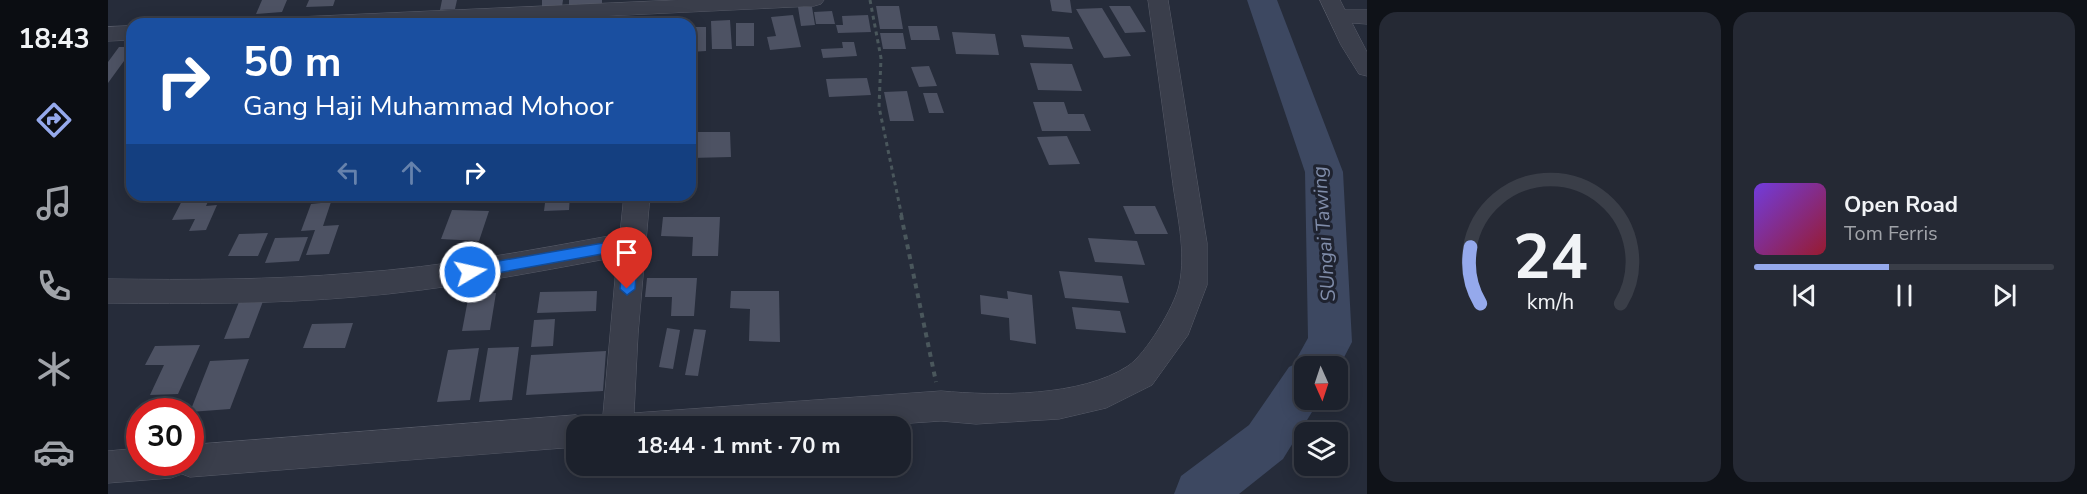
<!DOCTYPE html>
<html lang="id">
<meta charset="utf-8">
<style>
:root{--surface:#1c212c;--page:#252934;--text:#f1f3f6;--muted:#a0a3a9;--line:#3a3e48;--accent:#95a9ec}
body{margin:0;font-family:"Nunito Sans",sans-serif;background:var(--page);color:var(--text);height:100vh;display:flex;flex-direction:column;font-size:22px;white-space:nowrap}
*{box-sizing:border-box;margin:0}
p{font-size:20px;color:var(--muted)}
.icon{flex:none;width:33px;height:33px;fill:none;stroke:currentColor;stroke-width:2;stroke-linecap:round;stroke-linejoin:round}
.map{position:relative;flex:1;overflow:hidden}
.details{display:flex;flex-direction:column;gap:12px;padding:12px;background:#0f1218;width:720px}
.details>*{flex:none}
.guide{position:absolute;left:18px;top:18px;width:570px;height:183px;border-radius:18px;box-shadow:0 3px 15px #0003,0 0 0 2px var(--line);background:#1a4fa0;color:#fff;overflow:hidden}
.needle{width:39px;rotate:177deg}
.buttons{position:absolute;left:1186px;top:356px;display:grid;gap:12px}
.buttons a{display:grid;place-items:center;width:54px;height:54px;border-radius:12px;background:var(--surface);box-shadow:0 3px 15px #0003,0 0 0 2px var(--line);font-size:30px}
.speed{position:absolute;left:18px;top:398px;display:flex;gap:12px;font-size:30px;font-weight:700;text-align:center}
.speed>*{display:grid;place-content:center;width:78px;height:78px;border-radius:50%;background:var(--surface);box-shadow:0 3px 15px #0003,0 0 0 2px var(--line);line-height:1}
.speed .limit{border:9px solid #d22;background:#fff;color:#111}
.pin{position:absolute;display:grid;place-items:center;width:51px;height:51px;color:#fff;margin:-62px -26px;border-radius:50% 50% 50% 0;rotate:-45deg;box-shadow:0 0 6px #0007}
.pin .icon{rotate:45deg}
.me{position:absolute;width:66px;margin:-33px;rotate:81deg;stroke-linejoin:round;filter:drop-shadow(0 0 4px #0008)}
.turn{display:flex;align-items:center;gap:21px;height:126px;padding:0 18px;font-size:27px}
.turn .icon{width:78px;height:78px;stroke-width:2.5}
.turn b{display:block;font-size:42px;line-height:51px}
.lanes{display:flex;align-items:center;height:57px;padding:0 18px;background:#0003;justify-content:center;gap:30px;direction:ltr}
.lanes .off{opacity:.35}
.details .widget{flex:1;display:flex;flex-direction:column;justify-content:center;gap:9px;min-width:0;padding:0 21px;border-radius:18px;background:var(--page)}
.details .dial{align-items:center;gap:0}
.dial svg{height:156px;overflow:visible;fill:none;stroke:var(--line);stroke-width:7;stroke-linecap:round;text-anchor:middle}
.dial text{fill:var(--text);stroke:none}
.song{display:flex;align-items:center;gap:18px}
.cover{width:72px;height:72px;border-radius:9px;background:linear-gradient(135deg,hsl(260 70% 55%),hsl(350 70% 35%))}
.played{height:6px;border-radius:3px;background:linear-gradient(90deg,var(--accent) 45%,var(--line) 45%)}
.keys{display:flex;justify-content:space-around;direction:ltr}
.details .tiles{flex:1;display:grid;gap:12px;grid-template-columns:repeat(2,1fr)}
.trip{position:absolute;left:458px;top:416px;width:345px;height:60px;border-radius:18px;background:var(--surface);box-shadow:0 3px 15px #0003,0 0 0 2px var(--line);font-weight:700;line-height:60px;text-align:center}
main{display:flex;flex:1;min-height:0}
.dock{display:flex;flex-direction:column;width:108px;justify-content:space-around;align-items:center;background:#0b0d12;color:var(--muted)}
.dock .icon{width:42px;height:42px}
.dock .selected{color:var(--accent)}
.dock b{font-size:27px;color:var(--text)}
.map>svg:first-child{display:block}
</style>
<main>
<nav class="dock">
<b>18:43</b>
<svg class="icon selected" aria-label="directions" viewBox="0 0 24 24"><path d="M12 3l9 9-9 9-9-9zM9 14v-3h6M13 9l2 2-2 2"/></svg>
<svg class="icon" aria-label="music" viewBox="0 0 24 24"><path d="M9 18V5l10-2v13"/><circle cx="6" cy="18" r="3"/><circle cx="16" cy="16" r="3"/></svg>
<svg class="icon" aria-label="phone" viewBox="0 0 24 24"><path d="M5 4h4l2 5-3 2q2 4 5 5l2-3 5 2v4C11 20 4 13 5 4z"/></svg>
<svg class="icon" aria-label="climate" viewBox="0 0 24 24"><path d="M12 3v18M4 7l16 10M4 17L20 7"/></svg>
<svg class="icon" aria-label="car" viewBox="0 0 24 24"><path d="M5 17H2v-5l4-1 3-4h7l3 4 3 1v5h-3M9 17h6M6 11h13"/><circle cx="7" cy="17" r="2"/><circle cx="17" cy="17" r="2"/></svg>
</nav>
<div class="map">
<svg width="1259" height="494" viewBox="0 0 1259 494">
<rect width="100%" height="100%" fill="#262c3a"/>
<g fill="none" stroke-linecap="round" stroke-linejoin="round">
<!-- river -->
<path fill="#3d4861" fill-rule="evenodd" d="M1139,0h30l66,172 9,170 -14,27v-3h-33v33h15l-37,60 -44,35h-65l7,-18 68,-51 40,-58 4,-2 15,-27 -3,-166z"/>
</g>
<!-- building -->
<path fill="#4d5263" d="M154,0h25l-5,12 -26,2z
M201,0h26l-2,6 -27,1z
M334,0h15l-2,9 -15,1z
M434,0h21l-1,7 -20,2z
M461,0h33v4l-33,3z
M942,0h20l2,13 -20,-2z
M768,6h23l4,23h-23z
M1001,6h21l16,26 -21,1z
M690,7h14l3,18 -14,1z
M994,8l29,48 -27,2 -28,-49z
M724,11l3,13h-19l-2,-12z
M685,15l8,32 -31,3 -3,-13 9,-1 -5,-19z
M760,15l3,17 -33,1 -2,-8h7l-1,-9z
M622,20l2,29h-20l-1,-28z
M628,23h18v23h-18z
M800,26h29l3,14h-29z
M582,27h16v24l-16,1z
M844,32l43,2 4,21 -43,-1z
M772,33h23l3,16h-23z
M913,35l48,2 4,12 -49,-2z
M734,42h12l3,14 -34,2 -2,-9 22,-1z
M11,47h13v3l-24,33v-21z
M922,63l42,1 10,27 -44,-1z
M821,66l8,20 -18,1 -8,-20z
M759,78l4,17 -42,2 -3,-18z
M799,91l7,30h-24l-6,-29z
M815,93h14l7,20h-15z
M925,102h31l4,12h16l7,17h-49z
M582,132h40l1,25 -41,1z
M959,136l13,28 -31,1 -12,-28z
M77,195h26l-5,11 11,-1 -11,25 -17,1 6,-12 -23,1z
M438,195h24l-1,15 -25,1z
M223,202l-8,24 16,-1 -10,29 -23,1 9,-25 -14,1 10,-27z
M1015,206h32l13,28h-33z
M344,210l37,1 -10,30 -38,-2z
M555,217h57l-2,39h-26l1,-19 -32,-1z
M160,233l-10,23h-30l11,-22z
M200,237l-9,24 -34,2 10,-25z
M980,238l49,3 8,24 -50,-3z
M951,271l63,5 7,27 -64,-5z
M539,278h50l-3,38h-23l1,-19h-27z
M489,291l-1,20 -59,2 3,-21z
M623,291h48l1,51 -31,-1 1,-32 -20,-1z
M899,291l25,4 4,49 -26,-4 -1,-22 -28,-4 -1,-19 28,4z
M388,293l-6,37 -28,1 7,-37z
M157,296l-16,42 -25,1 17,-42z
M964,307l48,4 6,22 -50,-4z
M447,319l-2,27 -22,1 3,-27z
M245,323l-8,25h-42l9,-24z
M559,328l13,2 -7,39 -14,-2z
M586,329l12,1 -8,46 -13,-1z
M92,345l-22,49 -28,1 14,-30h-19l10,-19z
M411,347l-7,53 -33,2 9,-54z
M371,348l-9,52 -33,2 11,-52z
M498,351l-3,40 -77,4 5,-40z
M141,359l-19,50 -40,3 20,-51z"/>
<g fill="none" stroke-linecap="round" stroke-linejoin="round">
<!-- minor casing -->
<g stroke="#585c69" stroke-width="1">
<path id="minor" d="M570,0h146l-3,4 -7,2 -375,18h-150l3,-5 7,-2z
M1040,0h20l39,243v42l-19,50 -36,50 -46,23 -47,11 -83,5 -35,-3 -75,5h-264l15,-169c-87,16 -174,33 -262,40 -82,7 -165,7 -247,6v-24c82,1 164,1 246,-6 89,-6 178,-23 266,-39l4,-39h26l-12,139 -4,79 307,-22c55,5 140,6 187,-25 18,-12 46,-59 51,-80 8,-35 -3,-75 -7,-109 -8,-59 -16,-118 -24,-177z
M1212,0h20l5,10h22v14l-15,-1 15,29v24l-8,-2 -18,-29z
M24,26v14l-24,1v-14z
M468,415l11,5 3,6h-14v21l-386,30 -8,-3 -11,4 -63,5v-32l32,-3v14h50v-17z"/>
</g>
<!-- path-far1 -->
<path stroke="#4a575c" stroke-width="3" stroke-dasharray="4 4" stroke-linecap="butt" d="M762,0l11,58 -2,49 23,110"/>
<!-- path -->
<path stroke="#4a575c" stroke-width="4" stroke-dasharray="5 5" stroke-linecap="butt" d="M793,215l35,167"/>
<!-- minor -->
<use href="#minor" fill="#3a3e4b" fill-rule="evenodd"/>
</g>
<!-- route -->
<path fill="#1a73e8" stroke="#114b97" stroke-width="1.5" d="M524,238l7,5 -4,46 -8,6 -7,-6 4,-39 -154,28 -7,-6 7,-6z"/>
<g text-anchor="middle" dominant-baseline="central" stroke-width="6" stroke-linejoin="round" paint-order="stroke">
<!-- water labels -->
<g font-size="20" font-style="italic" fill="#808daa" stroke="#1f2330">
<text transform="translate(1216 234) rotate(-94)">SUngai Tawing</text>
</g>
</g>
</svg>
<div class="buttons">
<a><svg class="needle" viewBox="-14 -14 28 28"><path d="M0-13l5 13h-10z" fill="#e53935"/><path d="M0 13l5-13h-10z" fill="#a0a3a9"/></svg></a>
<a><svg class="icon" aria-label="layers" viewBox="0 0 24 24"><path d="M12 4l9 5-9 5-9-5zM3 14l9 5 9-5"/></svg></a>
</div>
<div class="speed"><div class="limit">30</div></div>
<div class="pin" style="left:519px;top:289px;background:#d93025"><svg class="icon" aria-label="arrive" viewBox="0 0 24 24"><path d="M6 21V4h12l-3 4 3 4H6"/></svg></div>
<svg class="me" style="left:362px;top:272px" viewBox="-20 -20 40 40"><circle r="17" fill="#1a73e8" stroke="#fff" stroke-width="3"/><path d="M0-11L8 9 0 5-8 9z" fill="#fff"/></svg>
<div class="trip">18:44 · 1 mnt · 70 m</div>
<div class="guide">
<div class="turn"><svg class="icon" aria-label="right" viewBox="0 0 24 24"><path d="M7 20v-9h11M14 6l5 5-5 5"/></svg><div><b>50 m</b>Gang Haji Muhammad Mohoor</div></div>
<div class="lanes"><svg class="icon off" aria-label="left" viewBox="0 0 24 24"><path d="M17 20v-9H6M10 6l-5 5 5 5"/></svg><svg class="icon off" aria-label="ahead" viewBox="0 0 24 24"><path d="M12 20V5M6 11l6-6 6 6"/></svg><svg class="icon" aria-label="right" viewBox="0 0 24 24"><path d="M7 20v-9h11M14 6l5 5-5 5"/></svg></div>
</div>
</div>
<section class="details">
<div class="tiles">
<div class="widget dial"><svg viewBox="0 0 100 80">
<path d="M14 69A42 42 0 1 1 86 69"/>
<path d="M14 69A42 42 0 0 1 9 40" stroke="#95a9ec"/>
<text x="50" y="56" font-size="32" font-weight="700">24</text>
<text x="50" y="72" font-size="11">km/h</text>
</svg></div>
<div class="widget">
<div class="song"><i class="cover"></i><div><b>Open Road</b><p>Tom Ferris</p></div></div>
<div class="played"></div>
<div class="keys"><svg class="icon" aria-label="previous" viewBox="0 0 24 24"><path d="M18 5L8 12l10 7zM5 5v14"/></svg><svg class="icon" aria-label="pause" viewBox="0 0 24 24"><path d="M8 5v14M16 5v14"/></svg><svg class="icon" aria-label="next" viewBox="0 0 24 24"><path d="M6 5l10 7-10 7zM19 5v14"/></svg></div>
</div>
</div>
</section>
</main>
